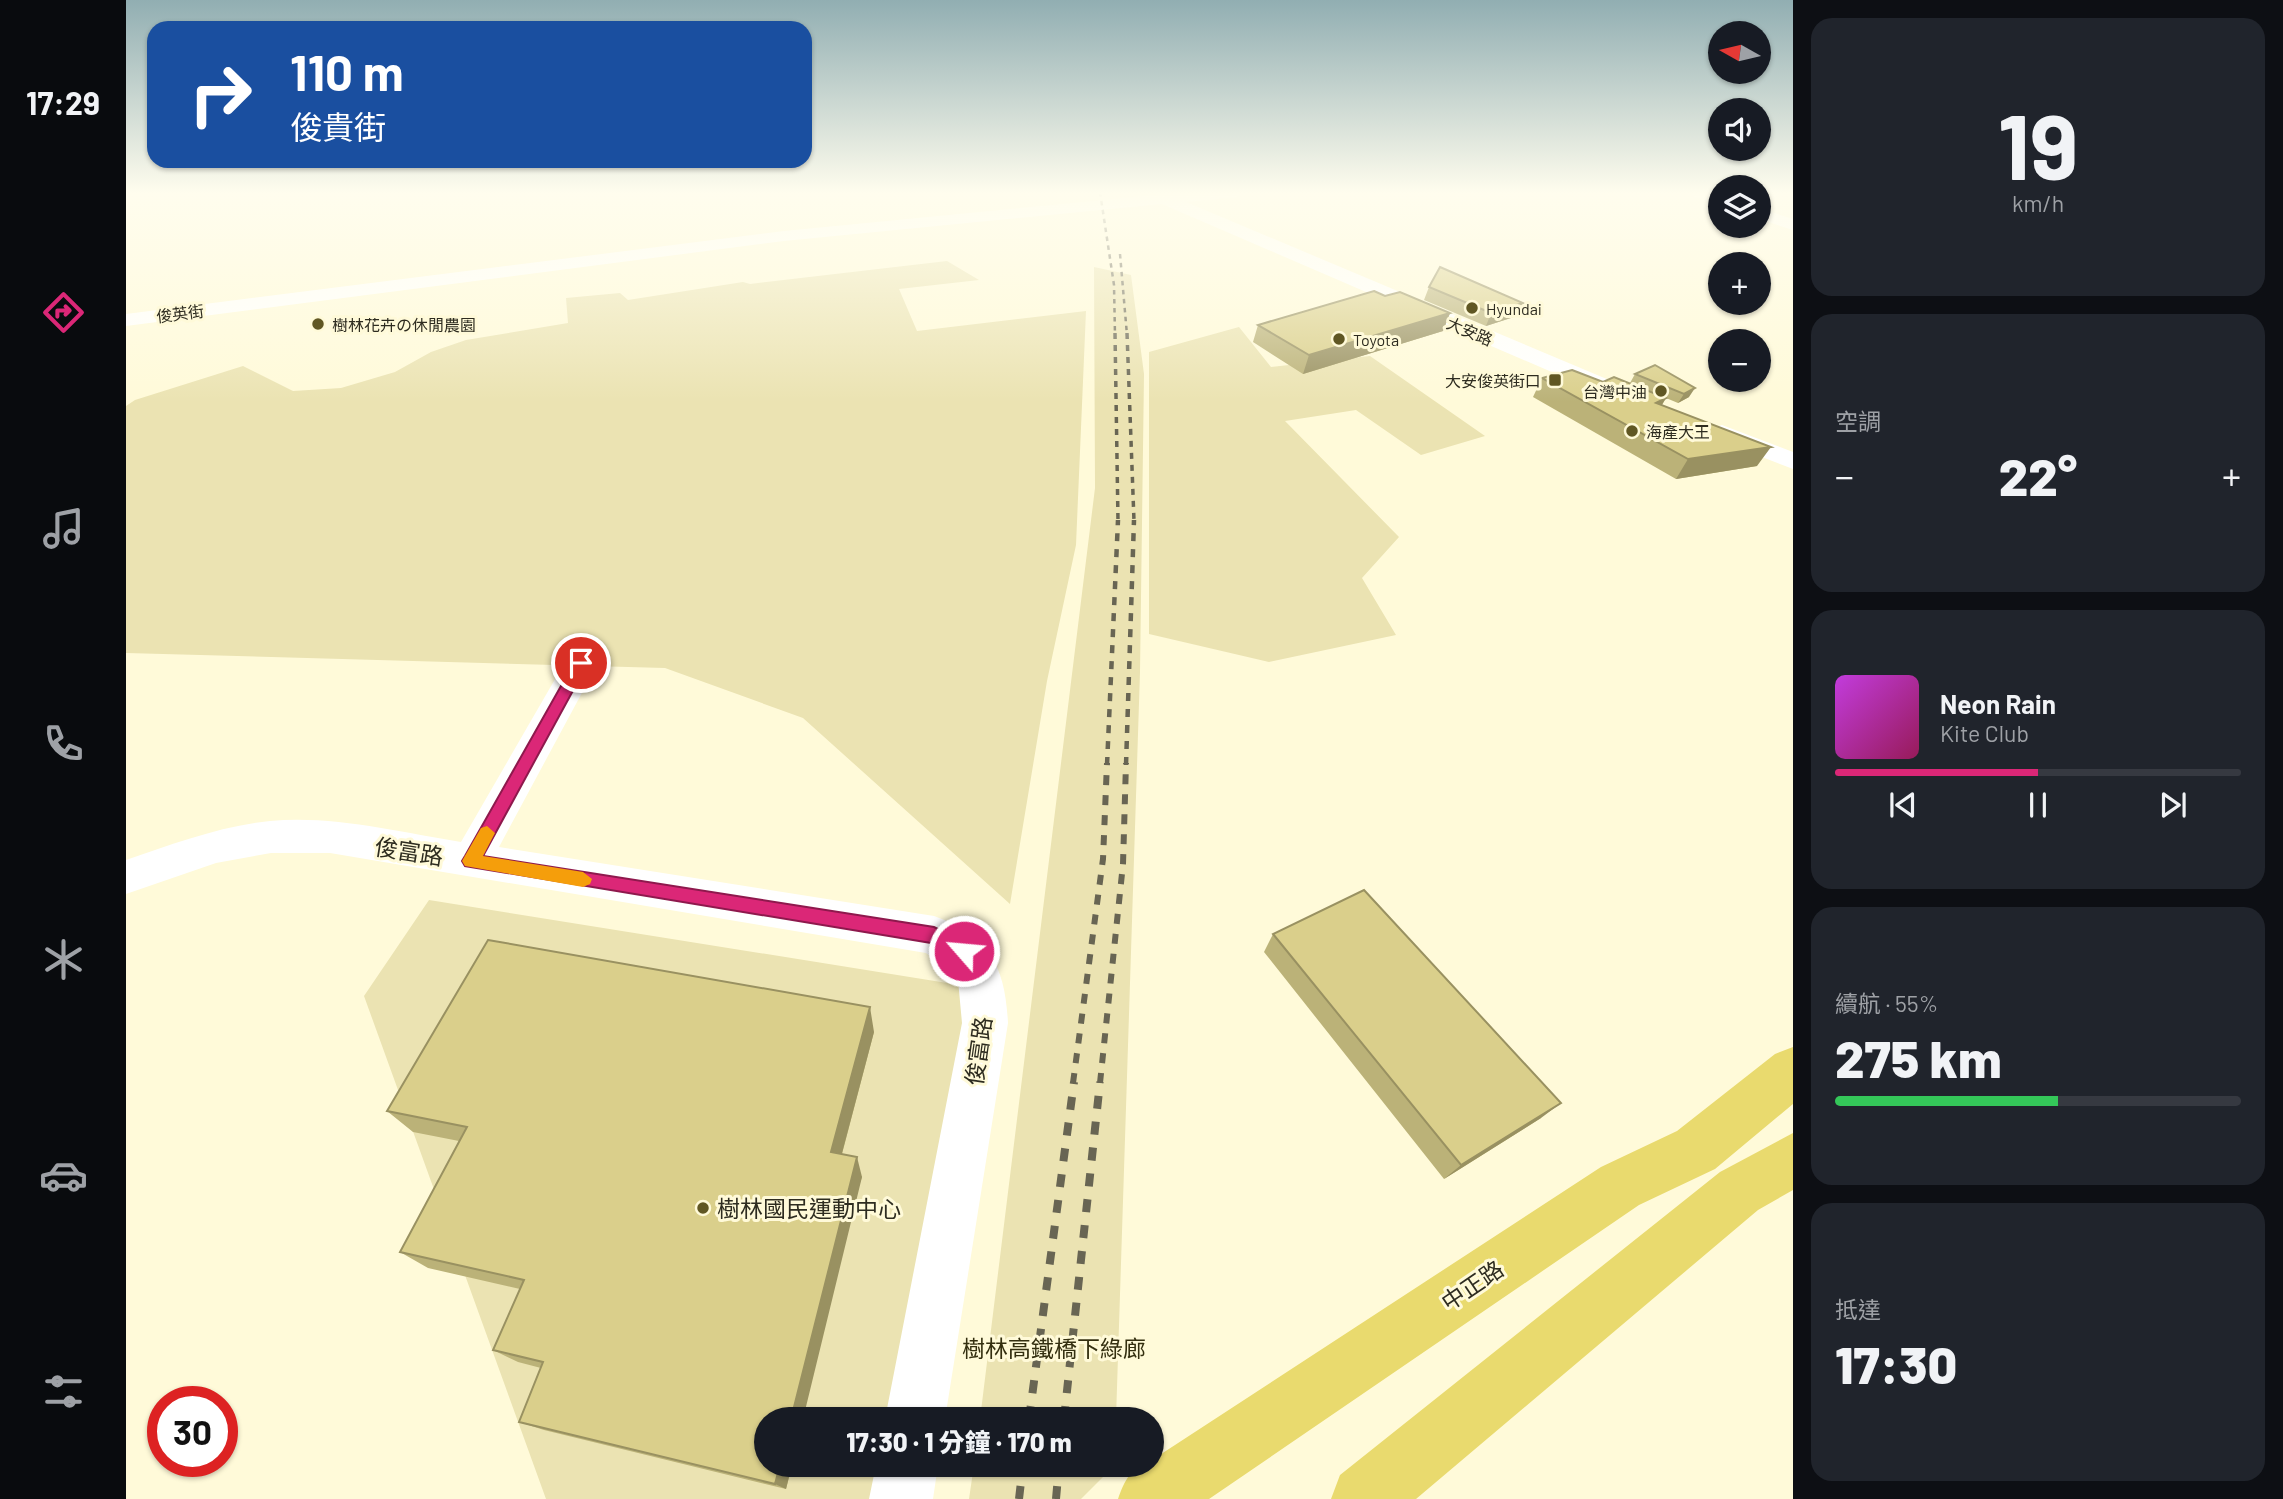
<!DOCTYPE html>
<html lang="zh-TW">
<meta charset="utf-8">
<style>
:root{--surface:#171b24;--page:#20242c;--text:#f1f3f6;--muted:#9ea1a6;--line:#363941;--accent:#db2777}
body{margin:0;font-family:Barlow,"Noto Sans TC","Noto Sans JP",sans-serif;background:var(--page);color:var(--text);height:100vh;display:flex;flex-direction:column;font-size:26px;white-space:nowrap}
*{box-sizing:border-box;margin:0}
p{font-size:23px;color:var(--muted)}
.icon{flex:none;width:38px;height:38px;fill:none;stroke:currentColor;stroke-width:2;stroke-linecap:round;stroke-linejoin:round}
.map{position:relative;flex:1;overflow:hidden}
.drawer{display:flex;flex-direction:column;gap:18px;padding:18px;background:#0d0f14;width:490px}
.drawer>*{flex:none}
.hud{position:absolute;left:21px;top:21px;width:665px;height:147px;border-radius:21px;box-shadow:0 2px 5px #0004;background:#1a4fa0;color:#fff;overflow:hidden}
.needle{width:46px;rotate:278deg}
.fabs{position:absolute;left:1582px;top:21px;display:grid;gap:14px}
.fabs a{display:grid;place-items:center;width:63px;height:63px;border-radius:50%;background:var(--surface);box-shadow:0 2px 5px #0004;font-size:35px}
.speed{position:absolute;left:21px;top:1386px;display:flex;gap:14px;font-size:35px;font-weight:700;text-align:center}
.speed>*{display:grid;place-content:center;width:91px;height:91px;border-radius:50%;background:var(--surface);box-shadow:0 2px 5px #0004;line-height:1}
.speed .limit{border:10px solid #d22;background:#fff;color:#111}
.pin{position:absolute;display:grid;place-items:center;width:60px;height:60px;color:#fff;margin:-30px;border:4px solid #fff;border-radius:50%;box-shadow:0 2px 7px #0007}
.me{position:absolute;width:77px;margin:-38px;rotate:297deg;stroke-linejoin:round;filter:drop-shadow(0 0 5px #0008)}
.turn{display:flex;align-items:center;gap:24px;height:147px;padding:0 28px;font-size:32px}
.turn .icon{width:91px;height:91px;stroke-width:2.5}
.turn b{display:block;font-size:49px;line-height:60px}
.big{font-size:52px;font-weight:800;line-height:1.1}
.drawer .card{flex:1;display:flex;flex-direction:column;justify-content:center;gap:10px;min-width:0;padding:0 24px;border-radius:21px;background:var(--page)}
.drawer .dial{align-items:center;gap:0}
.dial b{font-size:91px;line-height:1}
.song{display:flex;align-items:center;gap:21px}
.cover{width:84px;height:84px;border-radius:10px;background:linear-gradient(135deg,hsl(290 70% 55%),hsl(330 70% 35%))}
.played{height:7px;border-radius:4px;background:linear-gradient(90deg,var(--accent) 50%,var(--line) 50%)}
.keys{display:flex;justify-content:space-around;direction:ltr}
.heat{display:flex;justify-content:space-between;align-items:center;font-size:38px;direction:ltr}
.charge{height:10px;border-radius:5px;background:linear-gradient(90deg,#34c759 55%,var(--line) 0)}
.trip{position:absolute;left:628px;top:1407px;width:410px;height:70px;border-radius:35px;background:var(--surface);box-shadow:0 2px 5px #0004;font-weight:800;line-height:70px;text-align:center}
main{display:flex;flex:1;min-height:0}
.tab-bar{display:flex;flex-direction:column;width:126px;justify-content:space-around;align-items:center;background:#090b0e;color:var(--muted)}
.tab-bar .icon{width:49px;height:49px}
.tab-bar .selected{color:var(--accent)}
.tab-bar b{font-size:32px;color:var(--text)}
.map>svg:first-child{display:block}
</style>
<main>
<nav class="tab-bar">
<b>17:29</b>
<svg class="icon selected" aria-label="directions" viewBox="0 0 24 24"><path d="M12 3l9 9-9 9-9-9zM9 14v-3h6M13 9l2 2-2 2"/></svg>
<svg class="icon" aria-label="music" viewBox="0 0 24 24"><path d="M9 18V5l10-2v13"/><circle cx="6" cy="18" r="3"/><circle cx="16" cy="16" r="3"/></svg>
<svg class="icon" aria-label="phone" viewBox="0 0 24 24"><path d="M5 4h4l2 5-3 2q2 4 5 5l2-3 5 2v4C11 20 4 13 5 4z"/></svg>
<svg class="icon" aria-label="climate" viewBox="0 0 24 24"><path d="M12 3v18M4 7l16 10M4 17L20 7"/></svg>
<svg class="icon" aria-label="car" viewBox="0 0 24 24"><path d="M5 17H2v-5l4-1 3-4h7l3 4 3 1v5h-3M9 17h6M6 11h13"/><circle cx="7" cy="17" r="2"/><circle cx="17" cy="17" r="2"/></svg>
<svg class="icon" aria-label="filters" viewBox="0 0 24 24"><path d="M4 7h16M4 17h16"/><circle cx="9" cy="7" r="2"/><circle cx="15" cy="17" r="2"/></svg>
</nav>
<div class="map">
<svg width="1667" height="1499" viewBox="0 0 1667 1499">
<rect width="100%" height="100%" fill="#fffad9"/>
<!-- green -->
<path fill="#ebe3b2" d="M821,261l32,19 -80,9 18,42 169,-20 -10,234 -29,136 -37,223 -207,-186 -138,-50 -539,-15v-247l9,-6 108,-34 50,25 48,-3 54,-16 36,-20 35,-12 102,-17 -2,-25 54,-5 8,7 115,-18 7,2z
M968,267l37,8 13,99 -4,298 -24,747h-136l115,-931z
M1113,327l32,40 99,-11 115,80 -64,19 -65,-45 -71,11 114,116 -37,41 34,57 -127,27 -120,-28v-282z
M303,900l574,92 -76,427h-161v46h153l-6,34h-367l-182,-503z
M848,1465h141l-34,34h-112z"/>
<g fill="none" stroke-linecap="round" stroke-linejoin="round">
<!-- minor -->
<path fill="#fff" fill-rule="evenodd" d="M1059,192h59l-8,5 -50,5 435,183 4,5 -4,5h-16l-443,-191 -378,37 -658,85v-12l658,-83z
M1564,192l30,2v11l-28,-9z
M1633,208l34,11v11l-34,-11z
M1596,425l71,27v17l-80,-31 -4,-5 4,-5z
M455,652l12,3 5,8 -99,184 435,69c56,20 71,50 74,107l-63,396h-60l77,-396 -4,-43 -12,-14 -20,-13 -596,-100h-59l-55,10 -90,31v-34c47,-16 94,-34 144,-39 63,-6 129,11 191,21l108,-187z
M750,1465h62l-5,34h-64z"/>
<!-- major -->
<path fill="#e9da6e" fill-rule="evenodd" d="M1667,1047v57l-78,65 -76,36 -430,294h-91c6,-17 13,-34 34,-34v-5l449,-293 76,-36 98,-77z
M1667,1133v57l-35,20 -342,289h-85l9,-24 380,-303z"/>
<!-- rail-far4 -->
<path stroke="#686553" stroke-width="2.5" stroke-dasharray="4.5 4.5" stroke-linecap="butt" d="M974,192l14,93 1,50
M994,254l7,81"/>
<!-- rail-far3 -->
<path stroke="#686553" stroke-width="3.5" stroke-dasharray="6 6" stroke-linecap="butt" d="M989,333l3,188
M1001,333l7,188"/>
<!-- rail-far2 -->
<path stroke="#686553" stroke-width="4.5" stroke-dasharray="8 8" stroke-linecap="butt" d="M981,765l11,-245
M1000,765l8,-245"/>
<!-- rail-far1 -->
<path stroke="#686553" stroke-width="6" stroke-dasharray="10 10" stroke-linecap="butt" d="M947,1083l30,-224 4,-96
M974,1083l23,-219 3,-101"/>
<!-- rail -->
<path stroke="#686553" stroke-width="8" stroke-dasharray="13 13" stroke-linecap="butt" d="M903,1419l45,-337
M938,1419l36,-337
M893,1499l4,-34
M930,1499l3,-34"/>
</g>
<!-- wall -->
<path fill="#bbb278" d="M1303,287l88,29 -31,10 -62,-26z
M1259,296l65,17 -7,18 -140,43 -50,-32 5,-17z
M1529,365l34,32 -11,6 -12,-5 -4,7 95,61 -81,13 -143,-82 9,-19 88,5 5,-9z
M1147,934l268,184 -97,61 -180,-227z
M748,1032l-32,122 20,23 -96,288h26l-6,24 -242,-59 -25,-8 22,-54 -23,-6 -25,-12 27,-61 -92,-21 -28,-16 59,-111 -46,-9 -26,-21z"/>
<!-- shaded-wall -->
<path fill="#999161" d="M1397,303l-6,13 -31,10 5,-13z
M1324,313l-7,18 -140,43 6,-19z
M1569,388l-6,9 -11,6 6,-9z
M1540,398l-11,18 1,-13z
M1645,447l-14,19 -81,13 12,-20z
M744,1007l4,25 -37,140 -6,-20z
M1435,1103l-20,15 -97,61 17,-14z
M731,1157l5,20 -59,242h-12z
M654,1465h12l-6,24 -11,-5z"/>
<!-- building -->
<path fill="#dacf8b" stroke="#999161" stroke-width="2" d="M1314,267l83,36 -32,10 -62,-26z
M1248,291l11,5 15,-4 50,21 -141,42 -51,-30z
M1529,365l40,23 -11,6 -49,-20z
M1446,370l31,12 11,-5 52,21 -10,5 115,44 -83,12 -146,-81z
M1238,890l197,213 -100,62 -188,-231z
M362,940l382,67 -39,145 26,5 -66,262h-25v46h14l-5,19 -256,-62 24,-60 -50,-12 31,-70 -124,-28 67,-125 -80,-16z"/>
<!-- sky -->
<linearGradient id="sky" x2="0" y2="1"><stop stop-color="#91aeb2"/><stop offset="0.48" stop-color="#fffdee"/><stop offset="1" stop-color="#fffdee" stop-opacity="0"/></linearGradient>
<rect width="1667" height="402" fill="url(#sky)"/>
<!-- route -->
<path fill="#db2777" stroke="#8e194d" stroke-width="2" d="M455,658l7,5 -105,193 451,71 36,18 3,6 -3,6 -6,3 -33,-17 -466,-77 -3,-5 3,-5 109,-193z"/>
<!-- slow -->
<path fill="#f59e0b" d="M361,826l8,7 -12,23 100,16 9,7 -2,5 -7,3 -118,-21 -3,-5 19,-33z"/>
<!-- markers -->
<g fill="#605723" stroke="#fffad9" stroke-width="2.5">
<circle cx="1346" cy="308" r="7"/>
<circle cx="192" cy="324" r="7"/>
<circle cx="1213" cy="339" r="7"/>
<rect x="1422" y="373" width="14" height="14" rx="3.5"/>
<circle cx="1535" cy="391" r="7"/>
<circle cx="1506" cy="431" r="7"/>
<circle cx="577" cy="1208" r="7"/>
</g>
<g text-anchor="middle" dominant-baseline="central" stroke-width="6" stroke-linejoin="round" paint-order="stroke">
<!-- far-poi labels -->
<g font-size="16" fill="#2e2c20" stroke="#fffad9" text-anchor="start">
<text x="1360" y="308">Hyundai</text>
<text x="206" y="324">樹林花卉の休閒農園</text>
<text x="1227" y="339">Toyota</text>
<text x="1415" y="380" text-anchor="end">大安俊英街口</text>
<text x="1521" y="391" text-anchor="end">台灣中油</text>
<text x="1520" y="431">海產大王</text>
</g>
<!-- far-street labels -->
<g font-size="16" fill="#2e2c20" stroke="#fffad9">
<text transform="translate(54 313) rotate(-7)">俊英街</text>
<text transform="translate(1344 331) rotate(23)">大安路</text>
</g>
<!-- near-street labels -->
<g font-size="23" fill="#2e2c20" stroke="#fffad9">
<text transform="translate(283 851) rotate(9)">俊富路</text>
<text transform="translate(852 1051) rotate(-82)">俊富路</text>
<text transform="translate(1346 1285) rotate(-34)">中正路</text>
</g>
<!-- near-poi labels -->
<g font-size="23" fill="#2e2c20" stroke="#fffad9" text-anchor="start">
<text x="591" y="1208">樹林國民運動中心</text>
</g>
<!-- near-park labels -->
<g font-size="23" fill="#342f10" stroke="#fffad9">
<text x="928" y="1348">樹林高鐵橋下綠廊</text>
</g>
</g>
</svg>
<div class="fabs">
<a><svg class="needle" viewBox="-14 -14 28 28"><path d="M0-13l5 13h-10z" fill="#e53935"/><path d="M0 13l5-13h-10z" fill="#9ea1a6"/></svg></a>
<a><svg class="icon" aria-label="sound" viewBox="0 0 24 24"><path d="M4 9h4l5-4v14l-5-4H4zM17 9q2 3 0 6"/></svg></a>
<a><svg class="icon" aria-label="layers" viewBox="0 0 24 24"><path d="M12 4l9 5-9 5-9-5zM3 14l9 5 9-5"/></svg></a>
<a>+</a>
<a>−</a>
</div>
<div class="speed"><div class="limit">30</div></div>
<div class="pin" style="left:455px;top:663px;background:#d93025"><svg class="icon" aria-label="arrive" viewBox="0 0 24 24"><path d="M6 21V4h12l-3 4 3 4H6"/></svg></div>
<svg class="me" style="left:838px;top:951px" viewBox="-20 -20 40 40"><circle r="17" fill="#db2777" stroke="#fff" stroke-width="3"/><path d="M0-11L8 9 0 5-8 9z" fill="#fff"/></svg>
<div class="trip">17:30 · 1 分鐘 · 170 m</div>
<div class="hud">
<div class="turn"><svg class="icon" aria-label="right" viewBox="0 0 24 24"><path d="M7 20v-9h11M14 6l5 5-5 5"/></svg><div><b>110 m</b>俊貴街</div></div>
</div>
</div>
<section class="drawer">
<div class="card dial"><b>19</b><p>km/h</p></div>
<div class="card"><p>空調</p>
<div class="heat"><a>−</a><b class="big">22°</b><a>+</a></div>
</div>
<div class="card">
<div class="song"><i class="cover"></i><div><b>Neon Rain</b><p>Kite Club</p></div></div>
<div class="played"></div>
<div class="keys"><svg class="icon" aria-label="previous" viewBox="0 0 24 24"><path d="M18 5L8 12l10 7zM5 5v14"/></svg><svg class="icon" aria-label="pause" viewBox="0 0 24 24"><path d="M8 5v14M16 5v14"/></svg><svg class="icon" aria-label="next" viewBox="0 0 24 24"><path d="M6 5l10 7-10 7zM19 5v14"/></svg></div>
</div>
<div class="card"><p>續航 · 55%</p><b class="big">275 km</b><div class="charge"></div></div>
<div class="card"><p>抵達</p><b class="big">17:30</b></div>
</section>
</main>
